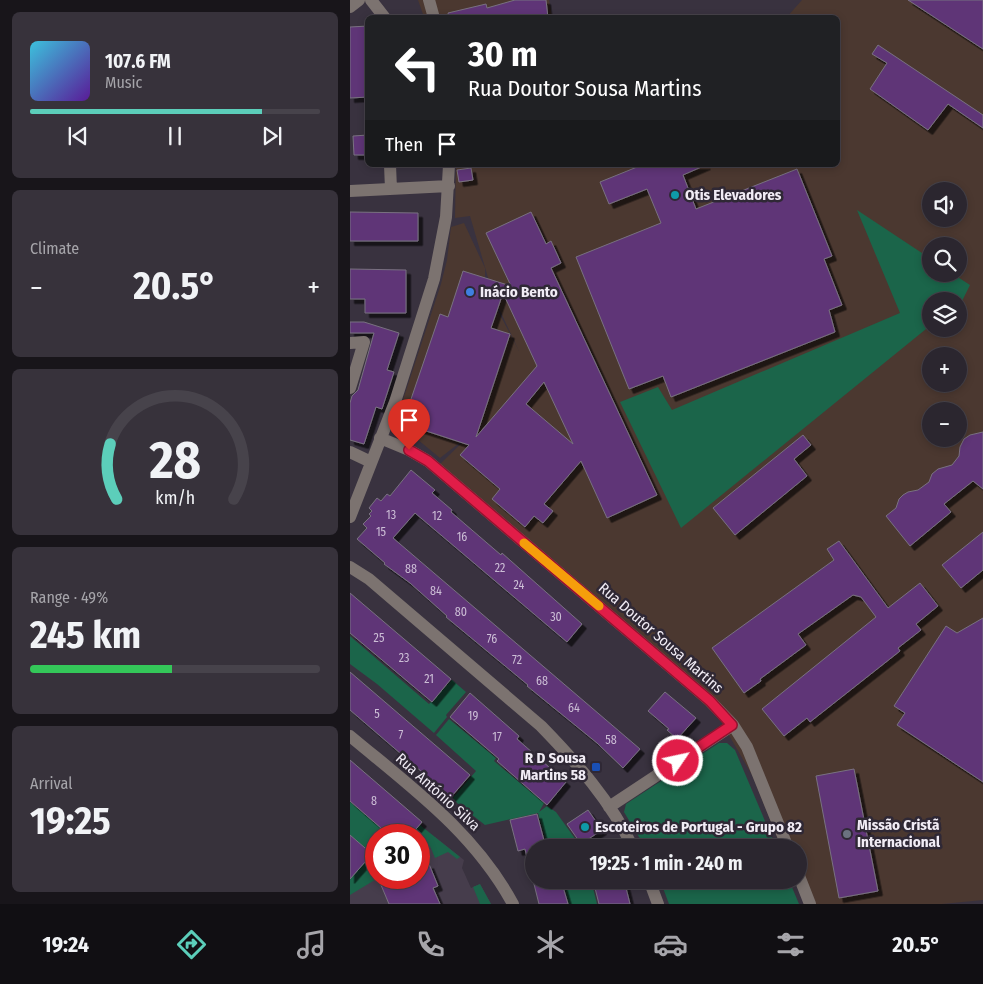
<!DOCTYPE html>
<meta charset="utf-8">
<style>
:root{--surface:#2b262f;--page:#37323b;--text:#f1f3f6;--muted:#a6a5aa;--line:#47434b;--accent:#5cceba}
body{margin:0;font-family:"Fira Sans Condensed",sans-serif;background:var(--page);color:var(--text);height:100vh;display:flex;flex-direction:column;font-size:19px;white-space:nowrap}
*{box-sizing:border-box;margin:0}
p{font-size:16px;color:var(--muted)}
.icon{flex:none;width:28px;height:28px;fill:none;stroke:currentColor;stroke-width:2;stroke-linecap:round;stroke-linejoin:round}
.map{position:relative;flex:1;overflow:hidden}
.sheet{display:flex;flex-direction:column;gap:12px;padding:12px;background:#18151a;width:350px}
.sheet>*{flex:none}
.hud{position:absolute;left:15px;top:15px;width:475px;height:152px;border-radius:8px;box-shadow:0 2px 8px #0003,0 0 0 1px var(--line);background:#202124;color:#fff;overflow:hidden}
.buttons{position:absolute;left:572px;top:182px;display:grid;gap:10px}
.buttons a{display:grid;place-items:center;width:45px;height:45px;border-radius:50%;background:var(--surface);box-shadow:0 2px 8px #0003,0 0 0 1px var(--line);font-size:25px}
.speed{position:absolute;left:15px;top:824px;display:flex;gap:10px;font-size:25px;font-weight:700;text-align:center}
.speed>*{display:grid;place-content:center;width:65px;height:65px;border-radius:50%;background:var(--surface);box-shadow:0 2px 8px #0003,0 0 0 1px var(--line);line-height:1}
.speed .limit{border:8px solid #d22;background:#fff;color:#111}
.pin{position:absolute;display:grid;place-items:center;width:42px;height:42px;color:#fff;margin:-51px -21px;border-radius:50% 50% 50% 0;rotate:-45deg;box-shadow:0 0 5px #0007}
.pin .icon{rotate:45deg}
.me{position:absolute;width:55px;margin:-28px;rotate:56deg;stroke-linejoin:round;filter:drop-shadow(0 0 4px #0008)}
.turn{display:flex;align-items:center;gap:18px;height:105px;padding:0 20px;font-size:22px}
.turn .icon{width:65px;height:65px;stroke-width:2.5}
.turn b{display:block;font-size:35px;line-height:42px}
.then{display:flex;align-items:center;height:48px;padding:0 20px;background:#0003;gap:10px;font-size:19px}
.big{font-size:38px;font-weight:700;line-height:1.1}
.sheet .widget{flex:1;display:flex;flex-direction:column;justify-content:center;gap:8px;min-width:0;padding:0 18px;border-radius:8px;background:var(--page)}
.sheet .dial{align-items:center;gap:0}
.dial svg{height:130px;overflow:visible;fill:none;stroke:var(--line);stroke-width:7;stroke-linecap:round;text-anchor:middle}
.dial text{fill:var(--text);stroke:none}
.song{display:flex;align-items:center;gap:15px}
.cover{width:60px;height:60px;border-radius:8px;background:linear-gradient(135deg,hsl(190 70% 55%),hsl(270 70% 35%))}
.played{height:5px;border-radius:2px;background:linear-gradient(90deg,var(--accent) 80%,var(--line) 80%)}
.keys{display:flex;justify-content:space-around;direction:ltr}
.heat{display:flex;justify-content:space-between;align-items:center;font-size:28px;direction:ltr}
.charge{height:8px;border-radius:4px;background:linear-gradient(90deg,#34c759 49%,var(--line) 0)}
.trip{position:absolute;left:175px;top:839px;width:282px;height:50px;border-radius:25px;background:var(--surface);box-shadow:0 2px 8px #0003,0 0 0 1px var(--line);font-weight:700;line-height:50px;text-align:center}
.tab-bar{display:flex;height:80px;justify-content:space-around;align-items:center;background:#110f13;color:var(--muted)}
.tab-bar .icon{width:35px;height:35px}
.tab-bar .current{color:var(--accent)}
.tab-bar b{font-size:22px;color:var(--text)}
main{display:flex;flex:1;min-height:0}
.map>svg:first-child{display:block}
</style>
<main>
<section class="sheet">
<div class="widget">
<div class="song"><i class="cover"></i><div><b>107.6 FM</b><p>Music</p></div></div>
<div class="played"></div>
<div class="keys"><svg class="icon" aria-label="previous" viewBox="0 0 24 24"><path d="M18 5L8 12l10 7zM5 5v14"/></svg><svg class="icon" aria-label="pause" viewBox="0 0 24 24"><path d="M8 5v14M16 5v14"/></svg><svg class="icon" aria-label="next" viewBox="0 0 24 24"><path d="M6 5l10 7-10 7zM19 5v14"/></svg></div>
</div>
<div class="widget"><p>Climate</p>
<div class="heat"><a>−</a><b class="big">20.5°</b><a>+</a></div>
</div>
<div class="widget dial"><svg viewBox="0 0 100 80">
<path d="M14 69A42 42 0 1 1 86 69"/>
<path d="M14 69A42 42 0 0 1 10 35" stroke="#5cceba"/>
<text x="50" y="56" font-size="32" font-weight="700">28</text>
<text x="50" y="72" font-size="11">km/h</text>
</svg></div>
<div class="widget"><p>Range · 49%</p><b class="big">245 km</b><div class="charge"></div></div>
<div class="widget"><p>Arrival</p><b class="big">19:25</b></div>
</section>
<div class="map">
<svg width="633" height="904" viewBox="0 0 633 904">
<defs>
<filter id="shadow"><feDropShadow dx="4.5" dy="4.5" stdDeviation="0" flood-color="#0009"/></filter>
</defs>
<rect width="100%" height="100%" fill="#39323f"/>
<!-- industrial -->
<path fill="#4b3830" fill-rule="evenodd" d="M68,0h131l3,17h-128z
M452,0h181v900l-41,4h-138l-5,-24v-32l-18,-1 -29,-72 -33,-57 -280,-253 33,-32 -32,25 -23,-19 -14,-7 -4,-6v-14l42,-128 6,-24 4,-33 13,-4 21,45v10l12,31 22,42 -25,-53 -24,-82 -15,2 1,-53h382v-147l-51,-1zM581,191h28v28h-28zM581,246h28v28h-28zM581,301h28v28h-28zM581,356h28v28h-28zM581,411h28v28h-28z"/>
<!-- education -->
<path fill="#463d4c" d="M85,837l29,23 -2,8 9,20 9,-4 11,20h-141v-15l26,-11h43v-31z"/>
<!-- green -->
<path fill="#1b654a" d="M507,210l74,49v15h22l17,11 -9,18 -2,1v-3h-28v24l-250,203 -61,-126 38,-15 14,23 228,-97z
M0,636l79,68 23,-24 14,12 -20,23 1,2 -13,16 -57,-49 -27,-20z
M99,719l47,39 -2,3 50,42 -5,9 8,-6 9,6 25,35h-28l-1,-5 -5,2 -9,-31 -53,12 -33,-26 24,-28 -40,-36z
M369,743h8l8,7 41,97h-131l-21,-35 2,-8z
M0,802l39,33h-13v16l-5,2 -21,-18z
M70,825l40,32 -3,2 -9,-7 -13,6 -5,-12 -11,6v-17h-8z
M26,854v24h2l-28,17v-19l2,1 17,-21z
M237,880h4l6,24h-28l-4,-15z
M310,880h129l10,24h-130z
M130,884l11,20h-11l-7,-17z"/>
<!-- building -->
<path fill="#5e3677" stroke="#797180" fill-rule="evenodd" filter="url(#shadow)" d="M165,0h31l2,18h-99l-1,-5 38,-9 1,4z
M558,0h75v49z
M18,26v71l-18,1v-71z
M528,45l105,70v13l-35,-24 -20,26 -58,-41 17,-26 -15,-9z
M18,135v20h-14l-1,-19z
M292,165h64l-23,10 13,34 101,-40 35,87 -8,3 18,46 -13,5 6,22 -164,65 -8,-21 -34,13 -53,-132 85,-34 -14,-34 -38,15 -9,-22z
M121,168l2,12 -14,2 -2,-12z
M0,212l68,1v28h-68z
M181,212l15,32 5,-3 10,22 -10,5 106,227 -50,23 -26,-57 -37,43 9,7 -10,12 -9,-7 -9,11 -33,-28 8,-10 -40,-34 9,-10 -58,-19 1,-5 -5,-2 4,-13 -2,-1 31,-91 8,3 15,-46 48,15 -25,-53zM153,293l34,73 -61,71 34,-103 -19,-6zM194,382l29,62 -47,-40z
M0,269l56,1v43h-41v-14h-15z
M0,322h14l35,11 -12,37 7,2 -12,37 -6,-2 -12,37 -14,-4v-37l2,-7 6,-6 16,-57h-24z
M633,432v57l-10,-8 -29,23 7,8 -41,34 -24,-30 10,-8 3,-9 4,-4 5,-3 10,-2 11,-8 3,-8 6,-5 14,-4 7,-9 1,-9 4,-8 6,-4z
M453,435l8,10 -17,14 13,17 -72,59 -22,-27z
M61,470l24,20 -3,3 20,17 -1,2 50,43 1,-2 80,71 -15,18 -152,-129 -22,25 247,211 -17,19 -26,-25 -70,-57 1,-1 -82,-68 1,-1 -37,-33 -26,-19 1,-1 -28,-24 10,-11 -4,-4 8,-8 -2,-2 3,-3 -3,-3 8,-10 4,3 6,-7 3,2z
M633,532v38l-22,18 -19,-23z
M489,541l49,67 32,-25 18,23 -22,18 5,6 -23,18 2,3 -90,71 -3,-4 -23,18 -22,-27 114,-92 -15,-20 -8,-2 -55,39 8,11 -46,34 1,2 -17,12 -32,-45 122,-88 -7,-11z
M0,593l101,86 -19,23 -82,-69z
M633,618v164l-86,-57 8,-12 -11,-7 52,-80 11,7z
M0,672l120,103 -19,22 -101,-87z
M315,692l31,26 -19,21 -10,-9 2,-1 -21,-18z
M120,693l49,43 -2,3 49,43 -19,23 -50,-44 2,-2 -49,-42z
M0,760l72,62 -11,13h-22l-39,-34z
M504,769l24,122 -39,7 -23,-122z
M238,810l14,20 -21,14 -14,-20z
M187,814l9,34h-12v21l-4,1 -5,-21 -7,2 -8,-31z
M0,835l22,19 -22,25z
M79,864l9,22 -5,2 7,16h-51l-8,-19 18,-7h20v-9z
M183,880h28l7,24h-29z
M243,880h31l6,24h-31z"/>
<g fill="none" stroke-linecap="round" stroke-linejoin="round">
<!-- minor -->
<path stroke="#7c7370" stroke-width="12" d="M21,0l14,18
M79,0l5,18
M0,7l9,-7
M40,165l1,24
M0,191l99,-5
M0,343l14,-1 -14,46
M30,438l29,12 19,11 282,240 23,24 -124,82
M0,452l21,10
M0,517l45,-115 39,-123 12,-62 3,-52
M0,567l19,12 172,147c35,36 70,75 92,122
M383,725l14,22 41,101
M0,736c61,51 124,96 163,168
M449,876l11,28
M299,880l9,24"/>
</g>
<g fill="none" stroke-linecap="round" stroke-linejoin="round">
<!-- route casing -->
<g stroke="#92132f" stroke-width="12">
<path id="route" d="M59,450l19,11 282,240 22,24 -54,36"/>
</g>
<!-- route -->
<use href="#route" stroke="#e11d48" stroke-width="9"/>
<!-- slow -->
<path stroke="#f59e0b" stroke-width="9" d="M174,543l75,63"/>
</g>
<!-- markers -->
<g fill="#0f9aa8" stroke="#2f2835" stroke-width="2">
<circle cx="325" cy="195" r="5"/>
<circle cx="235" cy="827" r="5"/>
</g>
<circle fill="#3f7fe0" stroke="#2f2835" stroke-width="2" cx="120" cy="292" r="5"/>
<rect fill="#1a4fb4" stroke="#2f2835" stroke-width="2" x="241" y="762" width="10" height="10" rx="2.5"/>
<circle fill="#6b7280" stroke="#2f2835" stroke-width="2" cx="497" cy="834" r="5"/>
<g text-anchor="middle" dominant-baseline="central" stroke-width="5" stroke-linejoin="round" paint-order="stroke">
<!-- number labels -->
<g font-size="12" fill="#ccbed6">
<text x="41" y="515">13</text>
<text x="87" y="516">12</text>
<text x="31" y="532">15</text>
<text x="112" y="537">16</text>
<text x="150" y="568">22</text>
<text x="61" y="569">88</text>
<text x="169" y="585">24</text>
<text x="86" y="591">84</text>
<text x="111" y="612">80</text>
<text x="206" y="617">30</text>
<text x="29" y="638">25</text>
<text x="142" y="639">76</text>
<text x="54" y="658">23</text>
<text x="167" y="660">72</text>
<text x="79" y="679">21</text>
<text x="192" y="681">68</text>
<text x="224" y="708">64</text>
<text x="27" y="714">5</text>
<text x="123" y="716">19</text>
<text x="51" y="735">7</text>
<text x="147" y="737">17</text>
<text x="261" y="740">58</text>
<text x="24" y="801">8</text>
</g>
<!-- poi labels -->
<g font-size="15" font-weight="bold" fill="#f1ecf5" stroke="#2f2835" text-anchor="start">
<text x="335" y="195">Otis Elevadores</text>
<text x="130" y="292">Inácio Bento</text>
<text x="236" y="758" text-anchor="end">R D Sousa<tspan x="236" dy="17">Martins 58</tspan></text>
<text x="507" y="825">Missão Cristã<tspan x="507" dy="17">Internacional</tspan></text>
<text x="245" y="827">Escoteiros de Portugal - Grupo 82</text>
</g>
<!-- street labels -->
<g font-size="15" fill="#f1ecf5" stroke="#2f2835">
<text transform="translate(311 638) rotate(41)">Rua Doutor Sousa Martins</text>
<text transform="translate(88 792) rotate(42)">Rua António Silva</text>
</g>
</g>
</svg>
<div class="buttons">
<a><svg class="icon" aria-label="sound" viewBox="0 0 24 24"><path d="M4 9h4l5-4v14l-5-4H4zM17 9q2 3 0 6"/></svg></a>
<a><svg class="icon" aria-label="search" viewBox="0 0 24 24"><circle cx="10" cy="10" r="6"/><path d="M15 15l6 6"/></svg></a>
<a><svg class="icon" aria-label="layers" viewBox="0 0 24 24"><path d="M12 4l9 5-9 5-9-5zM3 14l9 5 9-5"/></svg></a>
<a>+</a>
<a>−</a>
</div>
<div class="speed"><div class="limit">30</div></div>
<div class="pin" style="left:59px;top:450px;background:#d93025"><svg class="icon" aria-label="arrive" viewBox="0 0 24 24"><path d="M6 21V4h12l-3 4 3 4H6"/></svg></div>
<svg class="me" style="left:328px;top:761px" viewBox="-20 -20 40 40"><circle r="17" fill="#e11d48" stroke="#fff" stroke-width="3"/><path d="M0-11L8 9 0 5-8 9z" fill="#fff"/></svg>
<div class="trip">19:25 · 1 min · 240 m</div>
<div class="hud">
<div class="turn"><svg class="icon" aria-label="left" viewBox="0 0 24 24"><path d="M17 20v-9H6M10 6l-5 5 5 5"/></svg><div><b>30 m</b>Rua Doutor Sousa Martins</div></div>
<div class="then">Then<svg class="icon" aria-label="arrive" viewBox="0 0 24 24"><path d="M6 21V4h12l-3 4 3 4H6"/></svg></div>
</div>
</div>
</main>
<nav class="tab-bar">
<b>19:24</b>
<svg class="icon current" aria-label="directions" viewBox="0 0 24 24"><path d="M12 3l9 9-9 9-9-9zM9 14v-3h6M13 9l2 2-2 2"/></svg>
<svg class="icon" aria-label="music" viewBox="0 0 24 24"><path d="M9 18V5l10-2v13"/><circle cx="6" cy="18" r="3"/><circle cx="16" cy="16" r="3"/></svg>
<svg class="icon" aria-label="phone" viewBox="0 0 24 24"><path d="M5 4h4l2 5-3 2q2 4 5 5l2-3 5 2v4C11 20 4 13 5 4z"/></svg>
<svg class="icon" aria-label="climate" viewBox="0 0 24 24"><path d="M12 3v18M4 7l16 10M4 17L20 7"/></svg>
<svg class="icon" aria-label="car" viewBox="0 0 24 24"><path d="M5 17H2v-5l4-1 3-4h7l3 4 3 1v5h-3M9 17h6M6 11h13"/><circle cx="7" cy="17" r="2"/><circle cx="17" cy="17" r="2"/></svg>
<svg class="icon" aria-label="filters" viewBox="0 0 24 24"><path d="M4 7h16M4 17h16"/><circle cx="9" cy="7" r="2"/><circle cx="15" cy="17" r="2"/></svg>
<b>20.5°</b>
</nav>
